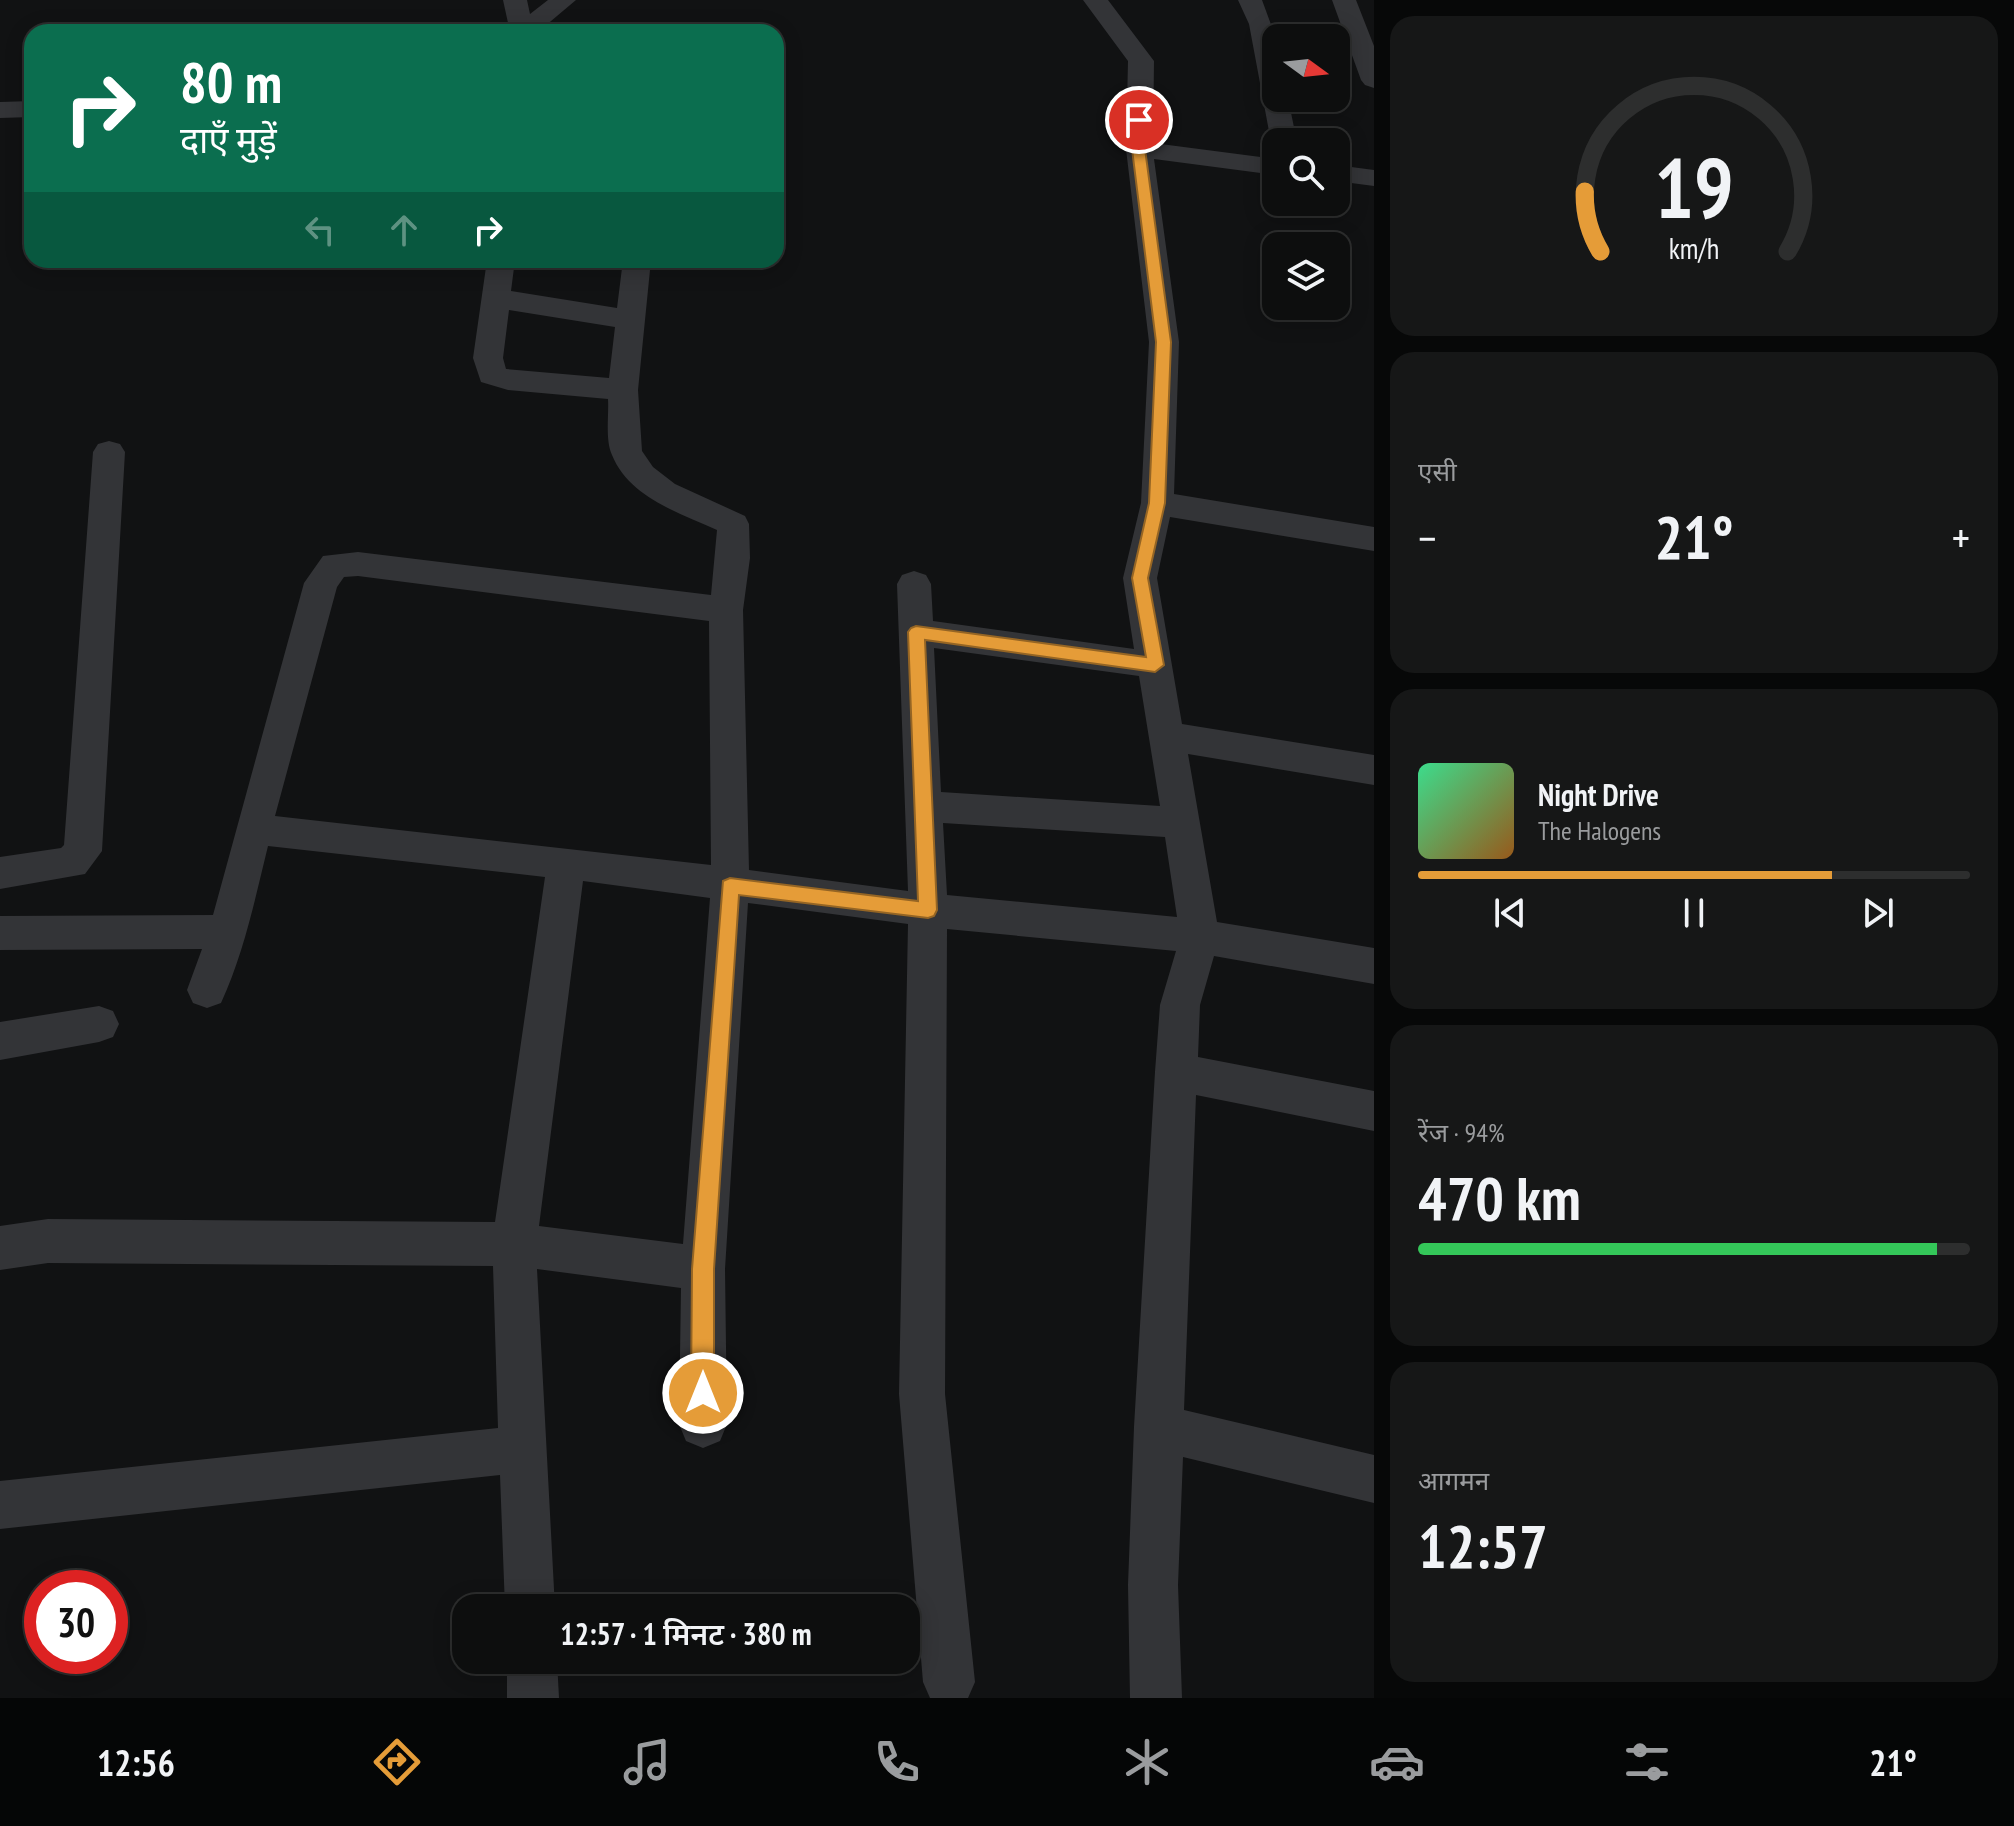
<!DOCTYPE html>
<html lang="hi">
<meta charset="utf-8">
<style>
:root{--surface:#0d0e0e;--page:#161717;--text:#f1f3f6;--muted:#9a9c9e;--line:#2d2e2e;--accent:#e59c38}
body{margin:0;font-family:"PT Sans Narrow","Noto Sans Devanagari",sans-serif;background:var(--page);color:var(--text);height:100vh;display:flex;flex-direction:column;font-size:30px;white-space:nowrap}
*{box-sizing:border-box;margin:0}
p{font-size:26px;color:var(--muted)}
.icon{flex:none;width:44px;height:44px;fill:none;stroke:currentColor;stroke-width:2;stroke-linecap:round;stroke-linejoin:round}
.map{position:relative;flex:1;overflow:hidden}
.drawer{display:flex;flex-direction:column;gap:16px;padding:16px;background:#070808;width:640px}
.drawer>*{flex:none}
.guide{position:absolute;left:24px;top:24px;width:760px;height:244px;border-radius:24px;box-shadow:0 4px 20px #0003,0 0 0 2px var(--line);background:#0b6e4f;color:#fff;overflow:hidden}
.needle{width:52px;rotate:105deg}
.fabs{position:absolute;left:1262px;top:24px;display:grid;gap:16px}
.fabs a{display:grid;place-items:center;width:88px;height:88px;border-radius:16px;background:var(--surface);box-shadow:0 4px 20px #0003,0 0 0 2px var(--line);font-size:40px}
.speed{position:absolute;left:24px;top:1570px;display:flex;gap:16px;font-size:40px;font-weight:700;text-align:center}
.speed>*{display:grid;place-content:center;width:104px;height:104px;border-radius:50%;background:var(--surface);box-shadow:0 4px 20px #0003,0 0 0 2px var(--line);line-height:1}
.speed .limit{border:12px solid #d22;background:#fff;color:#111}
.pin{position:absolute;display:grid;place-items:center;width:68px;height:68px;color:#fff;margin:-34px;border:4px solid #fff;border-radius:50%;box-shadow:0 2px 8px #0007}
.me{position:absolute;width:88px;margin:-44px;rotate:0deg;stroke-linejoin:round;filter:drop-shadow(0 0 6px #0008)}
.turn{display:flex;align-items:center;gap:28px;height:168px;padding:0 24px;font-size:36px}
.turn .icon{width:104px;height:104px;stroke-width:2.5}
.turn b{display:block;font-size:56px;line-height:68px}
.lanes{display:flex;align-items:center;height:76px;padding:0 24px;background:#0003;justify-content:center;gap:40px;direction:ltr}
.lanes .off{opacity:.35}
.big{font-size:60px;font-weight:600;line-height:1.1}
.drawer .card{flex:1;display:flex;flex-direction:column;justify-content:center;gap:12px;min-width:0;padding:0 28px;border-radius:24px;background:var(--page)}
.drawer .dial{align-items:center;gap:0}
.dial svg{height:208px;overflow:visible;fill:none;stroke:var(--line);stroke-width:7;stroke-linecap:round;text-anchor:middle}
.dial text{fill:var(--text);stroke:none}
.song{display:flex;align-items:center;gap:24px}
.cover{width:96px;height:96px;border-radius:12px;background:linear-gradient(135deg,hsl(150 70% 55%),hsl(30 70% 35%))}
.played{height:8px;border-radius:4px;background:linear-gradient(90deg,var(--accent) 75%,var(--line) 75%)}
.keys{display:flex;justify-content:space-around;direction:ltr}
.heat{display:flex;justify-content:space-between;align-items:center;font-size:44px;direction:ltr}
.charge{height:12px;border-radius:6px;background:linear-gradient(90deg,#34c759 94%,var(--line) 0)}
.trip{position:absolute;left:452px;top:1594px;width:468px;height:80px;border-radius:24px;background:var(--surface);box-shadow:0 4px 20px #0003,0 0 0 2px var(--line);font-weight:600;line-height:80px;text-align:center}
.tab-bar{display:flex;height:128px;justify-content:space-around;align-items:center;background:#050606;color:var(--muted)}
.tab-bar .icon{width:56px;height:56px}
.tab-bar .current{color:var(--accent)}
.tab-bar b{font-size:36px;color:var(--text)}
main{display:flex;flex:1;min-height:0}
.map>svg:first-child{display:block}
</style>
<main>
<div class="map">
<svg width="1374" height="1698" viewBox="0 0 1374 1698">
<rect width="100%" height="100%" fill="#111213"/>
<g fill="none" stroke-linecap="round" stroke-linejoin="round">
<!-- street -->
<path fill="#333437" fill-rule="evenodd" d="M503,0h24l3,14 18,-14h28l-38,32h-28z
M1083,0h25l46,61 -1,82 123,16v16l-122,-16 25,183 -5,152 200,33v24l-204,-34 -13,61 25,146 192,31v30l-186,-31 29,168 157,26v36l-160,-28 -14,49 -2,52 176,34v40l-178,-36 -12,315 190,45v48l-191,-46 -5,128 4,113h-52l-2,-113 6,-158 21,-355 5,-67 16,-54 -229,-22 -2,465 30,288 -7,16h-38l-7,-16 -24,-288 9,-470 -160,-21 -23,366 2,155 -7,17 -17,7 -17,-7 -7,-17 2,-136 -144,-19 18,339h-50l-5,-133 -500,54v-48l498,-53 -5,-162 -445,-3 -48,7v-44l48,-7 447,3 50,-345 -277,-31c-13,53 -24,107 -47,157l-14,5 -14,-5 -6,-13 15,-41 -202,1v-34l213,-1 91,-332 19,-27 35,-4 353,43 6,-65c-38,-17 -88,-33 -105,-75 -7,-15 -3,-39 -4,-56l-100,-9 -27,-8 -8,-24 14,-98h28l-4,31 106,17 6,-48h28l-13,130 4,61 11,16 22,17 70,32 4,8 1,34 -7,52 6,260 159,21 -11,-307 5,-9 12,-4 12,4 5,9 2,37 201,28 -11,-71 18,-75 8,-161 -23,-193 2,-88zM509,310l106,17 -6,51 -103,-9 -3,-11zM358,576l351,45 2,244 -436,-49 62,-229 7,-10zM934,648l205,28 21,130 -219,-14zM943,823l222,14 12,80 -230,-22zM583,881l127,17 -27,346 -144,-18z
M1238,0h24l14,38v60h12l9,44h-21v6l-5,-6 -22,-118z
M1332,0h24l18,46v42l-9,-3 -4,-5z
M32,101v16l-32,1v-16z
M1336,165l38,5v16l-38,-5z
M109,441l11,3 5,8 -23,399 -17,23 -85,15v-32l61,-9 3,-3 29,-393 5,-8z
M99,1006l14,5 6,13 -6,13 -14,5 -99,18v-38z
M507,1660h50l2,38h-52z"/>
</g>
<!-- route -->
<path fill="#e59c38" stroke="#956524" stroke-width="2" d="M1139,116l7,4 -1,29 26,193 -6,161 -17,75 16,87 -9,7 -230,-32 12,270 -3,6 -6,2 -189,-23 -25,374v124l-3,8 -8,3 -8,-3 -4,-8 1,-124 31,-388 7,-3 188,23 -10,-269 3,-4 5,-2 230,31 -14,-79 17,-75 7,-161 -24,-193 1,-29z"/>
</svg>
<div class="fabs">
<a><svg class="needle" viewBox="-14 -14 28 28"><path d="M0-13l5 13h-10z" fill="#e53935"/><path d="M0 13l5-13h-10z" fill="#9a9c9e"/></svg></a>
<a><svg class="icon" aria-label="search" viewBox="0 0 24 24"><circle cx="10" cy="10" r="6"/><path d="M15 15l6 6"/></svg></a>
<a><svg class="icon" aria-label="layers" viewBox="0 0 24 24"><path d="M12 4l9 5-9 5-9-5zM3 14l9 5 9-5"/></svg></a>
</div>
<div class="speed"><div class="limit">30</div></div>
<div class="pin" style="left:1139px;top:120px;background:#d93025"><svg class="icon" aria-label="arrive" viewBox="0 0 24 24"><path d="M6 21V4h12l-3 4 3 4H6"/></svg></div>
<svg class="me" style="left:703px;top:1393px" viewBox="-20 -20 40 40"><circle r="17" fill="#e59c38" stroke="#fff" stroke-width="3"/><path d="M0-11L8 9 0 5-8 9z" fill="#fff"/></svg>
<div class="trip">12:57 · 1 मिनट · 380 m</div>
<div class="guide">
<div class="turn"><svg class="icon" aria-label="right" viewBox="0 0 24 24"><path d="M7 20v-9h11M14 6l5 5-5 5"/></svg><div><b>80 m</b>दाएँ मुड़ें</div></div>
<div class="lanes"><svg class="icon off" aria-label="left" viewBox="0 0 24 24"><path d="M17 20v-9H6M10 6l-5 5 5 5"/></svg><svg class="icon off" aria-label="ahead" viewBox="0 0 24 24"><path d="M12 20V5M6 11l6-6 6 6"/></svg><svg class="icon" aria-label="right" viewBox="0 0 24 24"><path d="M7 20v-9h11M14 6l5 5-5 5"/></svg></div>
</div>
</div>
<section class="drawer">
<div class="card dial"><svg viewBox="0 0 100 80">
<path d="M14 69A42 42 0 1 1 86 69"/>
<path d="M14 69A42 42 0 0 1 8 46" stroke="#e59c38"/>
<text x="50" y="56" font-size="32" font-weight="700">19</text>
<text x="50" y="72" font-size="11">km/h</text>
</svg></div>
<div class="card"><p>एसी</p>
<div class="heat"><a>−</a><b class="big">21°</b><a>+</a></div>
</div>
<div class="card">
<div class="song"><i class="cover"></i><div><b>Night Drive</b><p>The Halogens</p></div></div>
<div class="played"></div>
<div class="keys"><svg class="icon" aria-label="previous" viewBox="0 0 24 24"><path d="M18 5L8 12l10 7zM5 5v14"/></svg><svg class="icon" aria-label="pause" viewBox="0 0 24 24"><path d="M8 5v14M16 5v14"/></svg><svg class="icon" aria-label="next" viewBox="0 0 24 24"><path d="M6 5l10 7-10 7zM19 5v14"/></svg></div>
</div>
<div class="card"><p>रेंज · 94%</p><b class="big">470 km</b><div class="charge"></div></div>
<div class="card"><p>आगमन</p><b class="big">12:57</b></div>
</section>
</main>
<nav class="tab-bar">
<b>12:56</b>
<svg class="icon current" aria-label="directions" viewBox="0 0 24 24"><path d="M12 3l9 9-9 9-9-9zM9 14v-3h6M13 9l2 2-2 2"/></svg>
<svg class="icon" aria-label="music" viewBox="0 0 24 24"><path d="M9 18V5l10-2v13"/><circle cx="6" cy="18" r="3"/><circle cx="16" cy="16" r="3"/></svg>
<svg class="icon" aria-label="phone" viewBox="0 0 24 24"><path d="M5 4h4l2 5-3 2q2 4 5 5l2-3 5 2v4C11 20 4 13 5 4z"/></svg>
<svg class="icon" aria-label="climate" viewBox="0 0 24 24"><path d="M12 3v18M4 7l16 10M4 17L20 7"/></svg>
<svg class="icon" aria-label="car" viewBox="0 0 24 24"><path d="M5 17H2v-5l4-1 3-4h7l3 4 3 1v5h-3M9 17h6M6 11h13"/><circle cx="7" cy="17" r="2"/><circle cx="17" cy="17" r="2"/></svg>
<svg class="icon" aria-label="filters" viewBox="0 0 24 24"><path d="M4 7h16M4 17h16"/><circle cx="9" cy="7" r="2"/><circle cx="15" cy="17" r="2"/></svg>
<b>21°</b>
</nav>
